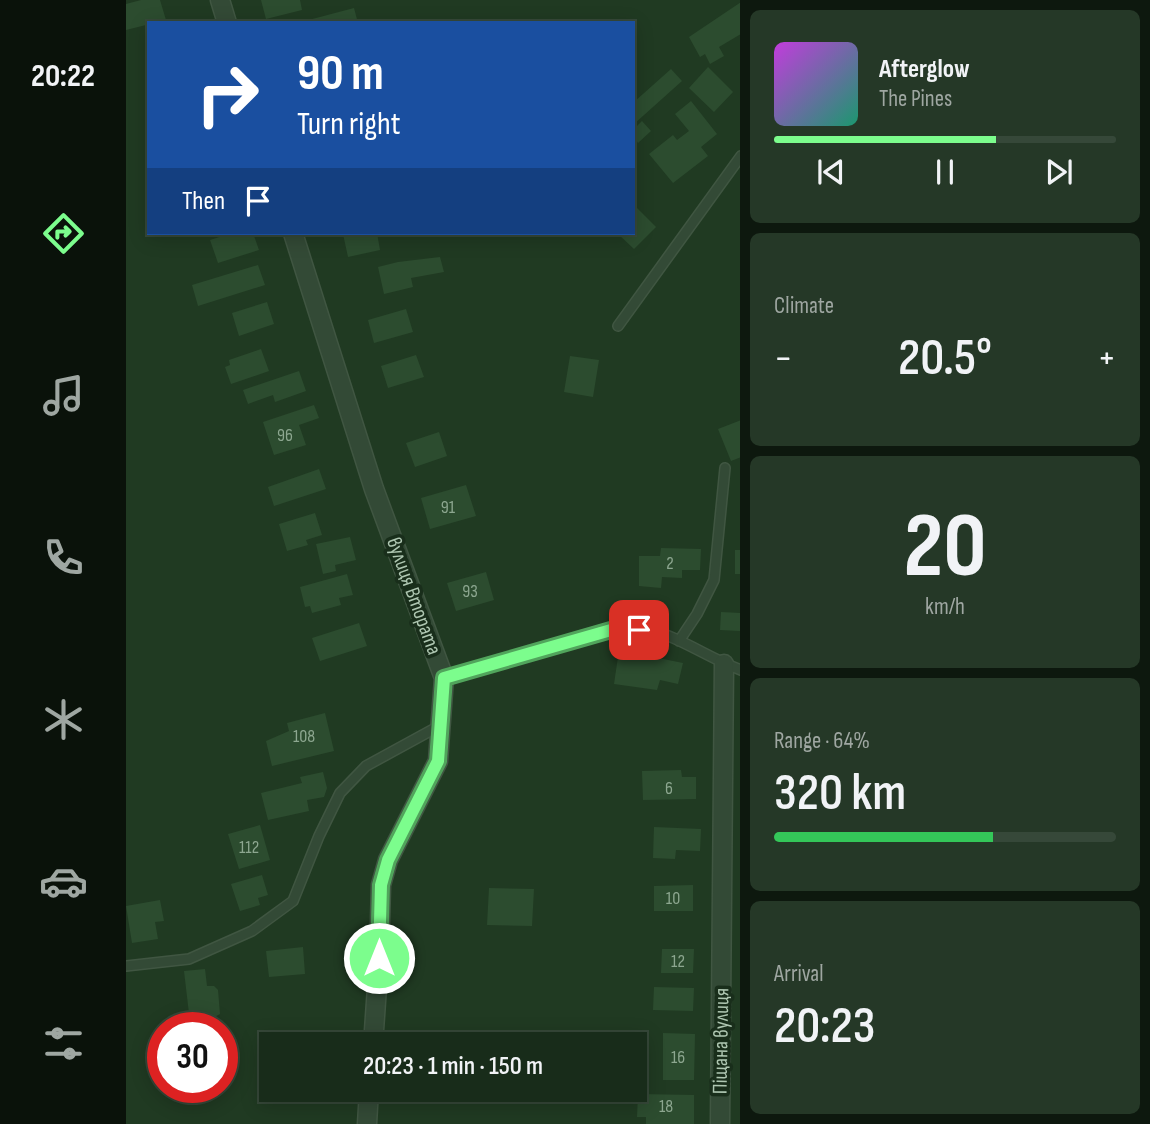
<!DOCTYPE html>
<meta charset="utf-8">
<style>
:root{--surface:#182c1a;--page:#253827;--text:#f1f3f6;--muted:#9fa7a2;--line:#364839;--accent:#7cfd8d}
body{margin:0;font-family:"Sofia Sans Condensed",sans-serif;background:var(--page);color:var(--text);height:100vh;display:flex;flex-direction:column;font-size:26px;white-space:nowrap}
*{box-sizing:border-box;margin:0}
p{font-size:23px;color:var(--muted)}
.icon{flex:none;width:38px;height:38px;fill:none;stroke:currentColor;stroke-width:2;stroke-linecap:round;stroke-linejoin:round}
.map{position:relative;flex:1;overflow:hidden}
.panel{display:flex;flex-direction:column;gap:10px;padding:10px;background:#0d180e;width:410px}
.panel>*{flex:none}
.banner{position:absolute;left:21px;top:21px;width:488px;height:214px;border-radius:0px;box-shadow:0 4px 18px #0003,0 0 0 2px var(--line);background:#1a4fa0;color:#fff;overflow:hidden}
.speed{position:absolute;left:21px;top:1012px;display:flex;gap:14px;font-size:35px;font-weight:700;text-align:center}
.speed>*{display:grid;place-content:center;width:91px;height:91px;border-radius:50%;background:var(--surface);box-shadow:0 4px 18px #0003,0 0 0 2px var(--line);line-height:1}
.speed .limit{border:10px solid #d22;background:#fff;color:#111}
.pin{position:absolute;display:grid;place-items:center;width:60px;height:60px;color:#fff;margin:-30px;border-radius:14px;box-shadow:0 4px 10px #0006}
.me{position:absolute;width:77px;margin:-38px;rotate:0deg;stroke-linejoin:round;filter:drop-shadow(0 0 5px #0008)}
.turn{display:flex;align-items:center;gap:24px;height:147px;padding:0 35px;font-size:32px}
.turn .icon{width:91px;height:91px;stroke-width:2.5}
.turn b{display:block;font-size:49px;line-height:60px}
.then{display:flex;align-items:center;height:66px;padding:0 35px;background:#0003;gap:14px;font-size:26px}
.big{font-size:52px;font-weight:600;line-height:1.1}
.panel .widget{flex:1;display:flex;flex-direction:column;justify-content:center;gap:10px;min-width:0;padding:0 24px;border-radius:10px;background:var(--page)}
.panel .dial{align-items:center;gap:0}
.dial b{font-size:91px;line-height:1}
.song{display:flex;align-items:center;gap:21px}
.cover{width:84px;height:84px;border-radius:10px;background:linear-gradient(135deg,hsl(290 70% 55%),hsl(160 70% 35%))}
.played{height:7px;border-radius:4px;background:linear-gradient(90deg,var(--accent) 65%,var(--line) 65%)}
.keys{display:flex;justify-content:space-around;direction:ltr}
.heat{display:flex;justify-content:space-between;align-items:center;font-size:38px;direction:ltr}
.charge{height:10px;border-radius:5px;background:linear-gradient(90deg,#34c759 64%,var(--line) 0)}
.trip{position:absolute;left:133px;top:1032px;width:388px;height:70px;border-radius:0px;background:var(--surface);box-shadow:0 4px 18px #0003,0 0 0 2px var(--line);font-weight:600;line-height:70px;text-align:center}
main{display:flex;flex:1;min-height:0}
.tab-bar{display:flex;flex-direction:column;width:126px;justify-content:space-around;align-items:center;background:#0a120a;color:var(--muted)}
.tab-bar .icon{width:49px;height:49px}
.tab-bar .selected{color:var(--accent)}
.tab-bar b{font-size:32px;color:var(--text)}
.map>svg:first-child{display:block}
</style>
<main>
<nav class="tab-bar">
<b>20:22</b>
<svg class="icon selected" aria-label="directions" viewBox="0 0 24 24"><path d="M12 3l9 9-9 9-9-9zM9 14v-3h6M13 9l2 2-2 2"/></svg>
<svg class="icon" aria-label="music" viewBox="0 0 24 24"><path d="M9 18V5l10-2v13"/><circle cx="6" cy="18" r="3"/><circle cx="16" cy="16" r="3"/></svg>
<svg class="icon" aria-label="phone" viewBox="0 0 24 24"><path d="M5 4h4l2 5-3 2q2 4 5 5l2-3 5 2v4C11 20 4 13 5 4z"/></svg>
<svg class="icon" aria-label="climate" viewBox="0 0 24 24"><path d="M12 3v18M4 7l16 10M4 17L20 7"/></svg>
<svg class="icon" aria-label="car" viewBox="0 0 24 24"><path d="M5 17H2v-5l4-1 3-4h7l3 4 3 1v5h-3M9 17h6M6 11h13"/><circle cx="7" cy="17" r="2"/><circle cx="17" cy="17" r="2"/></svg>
<svg class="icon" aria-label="filters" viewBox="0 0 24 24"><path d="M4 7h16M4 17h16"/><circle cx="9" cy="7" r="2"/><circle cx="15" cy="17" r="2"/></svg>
</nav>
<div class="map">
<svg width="615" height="1124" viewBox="0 0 615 1124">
<rect width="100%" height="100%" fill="#203a22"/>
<!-- building -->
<path fill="#2c4c2f" d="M15,0h19l6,20 -40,10v-26z
M135,0h39l2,10 -36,9z
M615,2v32l-22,13 5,9 -14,8 -5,-10 -5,3 -11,-20z
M228,8l4,15h-57v-1z
M582,67l25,25 -19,20 -25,-24z
M545,69l11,12 -48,43v-22z
M565,101l26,33 -16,13 7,9 -35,27 -24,-29 24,-19 4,5 12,-9 -14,-17z
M516,121l9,10 -13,12 -4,-6v-8z
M508,205l22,22 -22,22 -17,-16h17z
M106,233h21l6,17 -41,13 -8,-23z
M223,233h28l3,17 -32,7 -5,-23z
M314,257l4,15 -33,6 2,9 -29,7 -6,-27 20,-5z
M132,265l7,20 -67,21 -6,-21z
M141,302l7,22 -35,12 -7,-23z
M280,309l7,23 -39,11 -6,-23z
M135,349l8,22 -38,13 -6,-17 5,-2 -1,-5z
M290,355l8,22 -36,11 -7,-22z
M444,356l29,4 -6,37 -29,-5z
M173,371l7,20 -31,11 -2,-7 -25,9 -5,-14z
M188,405l5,13 -20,7 7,20 -32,10 -11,-33z
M615,420v37l-10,4 -13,-32z
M313,432l8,24 -32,11 -9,-24z
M193,469l7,20 -52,17 -6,-19z
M340,485l10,31 -46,13 -9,-31z
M189,513l7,22 -16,5 2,5 -21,6 -8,-27z
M224,537l6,23 -21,5 1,6 -13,3 -7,-30z
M535,548l40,1 -1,21h-18v8l-20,-1 -1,11 -22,-2v-30h21z
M609,550h6v24h-6z
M360,572l8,28 -38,11 -9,-28z
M221,574l6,21 -14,3 2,7 -29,8 -2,-7 -5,1 -5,-20z
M595,612l20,1v18l-21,-1z
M233,623l8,23 -47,15 -8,-23z
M493,650l64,13 -5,21 -18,-4 -3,10 -43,-6z
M199,713l9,38 -62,15 -6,-25 23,-10 -2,-8z
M555,770l1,7h14v22l-53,1 -1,-29z
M197,772l4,16 -3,9 -17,3 2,11 -41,9 -7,-27 41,-10 -2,-6z
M134,825l10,35 -31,9 -11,-35z
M528,827l47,2 -1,22 -24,-1 -1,9 -22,-1z
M136,875l6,20 -10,3 2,7 -20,6 -9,-27z
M567,885v26h-39v-25z
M363,888l45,1 -2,37 -45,-1z
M34,900l4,21 -9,1 3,17 -26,4 -6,-37z
M177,947l2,27 -36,3 -3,-26z
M536,949h32l-1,24h-32z
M79,969l2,17h7l4,4 2,24 -9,5 -21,3 -6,-51z
M528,987l40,1 -1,23 -40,-1z
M537,1033l32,1 -1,46h-31z
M512,1094l56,1v29h-48v-7h-9z"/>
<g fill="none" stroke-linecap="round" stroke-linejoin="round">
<!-- lane casing -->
<g stroke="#405642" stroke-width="12">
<path id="lane" d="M492,326l123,-170
M553,641l18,-27 17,-34 11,-112
M318,678l167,-48c20,0 42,-1 60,7 24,10 45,24 70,33
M0,966l63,-7 63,-28 41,-30 26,-65 21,-43 26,-27 75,-41"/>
</g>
<!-- street casing -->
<g stroke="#405642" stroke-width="21">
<path id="street" d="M94,0l7,23
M167,233l81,256 70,189 -6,83 -50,99 -7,25 -2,73 -6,87
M241,1124l2,-34
M594,1124l4,-460"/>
</g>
<!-- lane -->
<use href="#lane" stroke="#334a36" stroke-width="9"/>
<!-- street -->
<use href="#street" stroke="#334a36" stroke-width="18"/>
</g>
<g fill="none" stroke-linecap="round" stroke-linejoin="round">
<!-- route casing -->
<g stroke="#51a45c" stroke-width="18">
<path id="route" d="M253,958l2,-73 7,-25 50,-99 6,-83 167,-48h28"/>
</g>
<!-- route -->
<use href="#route" stroke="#7cfd8d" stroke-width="12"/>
</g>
<g text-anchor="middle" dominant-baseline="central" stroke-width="7" stroke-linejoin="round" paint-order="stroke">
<!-- number labels -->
<g font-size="18" fill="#8da790">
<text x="159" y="435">96</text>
<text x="322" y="507">91</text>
<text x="544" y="563">2</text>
<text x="344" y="591">93</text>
<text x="178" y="736">108</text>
<text x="543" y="788">6</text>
<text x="123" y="847">112</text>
<text x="547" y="898">10</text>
<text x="552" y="961">12</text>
<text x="552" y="1057">16</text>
<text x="540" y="1106">18</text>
</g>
<!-- street labels -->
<g font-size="21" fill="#aec6b1" stroke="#192e1b">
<text transform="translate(288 596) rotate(70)">вулиця Втората</text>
<text transform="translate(595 1041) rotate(-89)">Піщана вулиця</text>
</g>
</g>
</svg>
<div class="speed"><div class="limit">30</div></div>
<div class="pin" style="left:513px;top:630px;background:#d93025"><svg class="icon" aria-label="arrive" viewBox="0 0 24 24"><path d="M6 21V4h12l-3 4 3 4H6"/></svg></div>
<svg class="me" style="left:253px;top:958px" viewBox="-20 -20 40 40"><circle r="17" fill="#7cfd8d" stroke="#fff" stroke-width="3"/><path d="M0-11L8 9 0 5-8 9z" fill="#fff"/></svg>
<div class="trip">20:23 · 1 min · 150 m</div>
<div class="banner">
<div class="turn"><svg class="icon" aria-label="right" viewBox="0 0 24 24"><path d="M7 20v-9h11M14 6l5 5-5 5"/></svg><div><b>90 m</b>Turn right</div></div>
<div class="then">Then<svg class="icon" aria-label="arrive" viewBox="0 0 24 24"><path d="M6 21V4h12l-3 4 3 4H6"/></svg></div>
</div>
</div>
<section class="panel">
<div class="widget">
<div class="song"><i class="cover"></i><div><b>Afterglow</b><p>The Pines</p></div></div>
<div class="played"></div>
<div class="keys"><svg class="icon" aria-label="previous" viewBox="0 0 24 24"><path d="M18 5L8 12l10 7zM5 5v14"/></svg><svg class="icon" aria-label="pause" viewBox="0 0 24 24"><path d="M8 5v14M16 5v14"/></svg><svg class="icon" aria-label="next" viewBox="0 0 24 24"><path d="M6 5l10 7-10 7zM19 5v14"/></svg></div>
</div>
<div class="widget"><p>Climate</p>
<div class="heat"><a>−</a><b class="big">20.5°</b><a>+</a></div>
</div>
<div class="widget dial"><b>20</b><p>km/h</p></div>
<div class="widget"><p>Range · 64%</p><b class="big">320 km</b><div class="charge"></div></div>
<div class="widget"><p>Arrival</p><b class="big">20:23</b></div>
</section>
</main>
